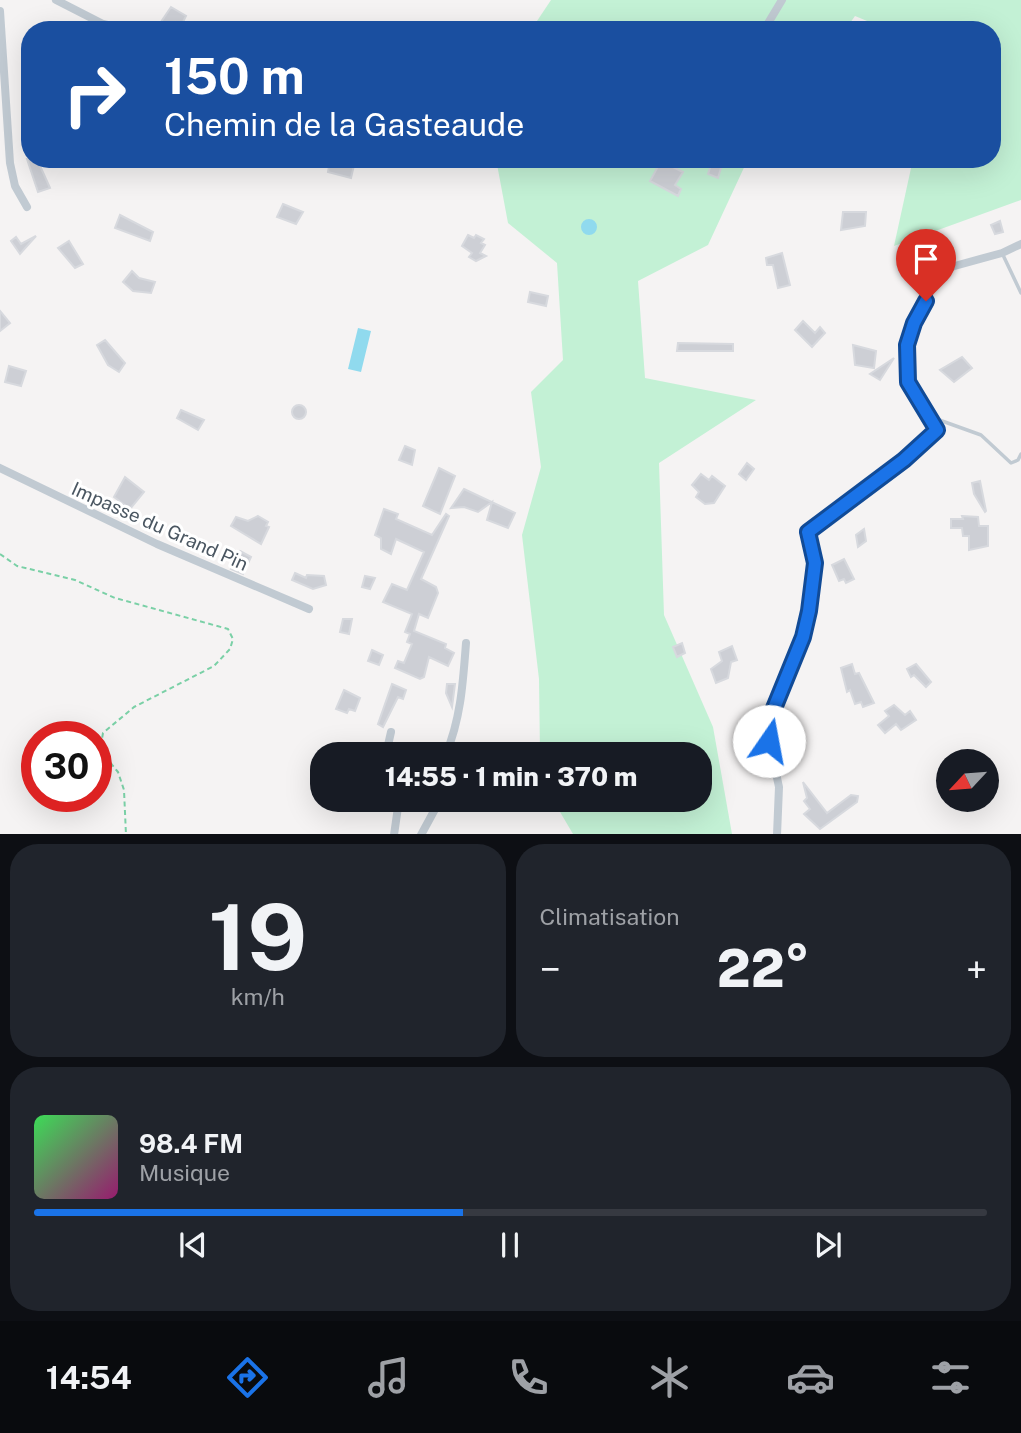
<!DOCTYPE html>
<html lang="fr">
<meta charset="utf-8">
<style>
:root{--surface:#171b24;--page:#20242c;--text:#f1f3f6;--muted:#9ea1a6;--line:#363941;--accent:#1a73e8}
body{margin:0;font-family:"Public Sans",sans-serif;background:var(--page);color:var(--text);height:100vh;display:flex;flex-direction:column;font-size:26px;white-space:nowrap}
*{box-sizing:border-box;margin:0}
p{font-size:23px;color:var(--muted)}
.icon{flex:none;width:38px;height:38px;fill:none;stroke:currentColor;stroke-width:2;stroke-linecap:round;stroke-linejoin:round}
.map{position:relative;height:834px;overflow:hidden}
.panel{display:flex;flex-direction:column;gap:10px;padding:10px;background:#0d0f14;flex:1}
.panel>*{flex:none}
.guide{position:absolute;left:21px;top:21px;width:980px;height:147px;border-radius:28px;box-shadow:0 7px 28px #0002;background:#1a4fa0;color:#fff;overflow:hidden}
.needle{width:46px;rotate:244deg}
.buttons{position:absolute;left:936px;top:749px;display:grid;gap:14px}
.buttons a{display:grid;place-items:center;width:63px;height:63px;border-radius:50%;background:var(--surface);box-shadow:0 7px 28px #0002;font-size:35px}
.speed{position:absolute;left:21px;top:721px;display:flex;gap:14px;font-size:35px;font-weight:700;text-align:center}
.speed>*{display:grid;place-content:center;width:91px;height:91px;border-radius:50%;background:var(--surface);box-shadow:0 7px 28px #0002;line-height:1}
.speed .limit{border:10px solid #d22;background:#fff;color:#111}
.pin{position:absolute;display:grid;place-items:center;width:60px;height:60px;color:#fff;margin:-72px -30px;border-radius:50% 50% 50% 0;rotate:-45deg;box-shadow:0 0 7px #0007}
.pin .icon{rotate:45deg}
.me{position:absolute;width:77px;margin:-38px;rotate:12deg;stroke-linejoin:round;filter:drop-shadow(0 0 5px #0008)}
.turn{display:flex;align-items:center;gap:24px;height:147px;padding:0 28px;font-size:32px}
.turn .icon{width:91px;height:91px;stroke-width:2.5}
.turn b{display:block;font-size:49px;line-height:60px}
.big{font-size:52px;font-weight:800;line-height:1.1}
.panel .widget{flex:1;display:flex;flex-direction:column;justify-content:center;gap:10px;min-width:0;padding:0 24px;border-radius:28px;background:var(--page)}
.panel .dial{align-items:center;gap:0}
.dial b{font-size:91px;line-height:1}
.song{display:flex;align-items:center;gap:21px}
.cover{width:84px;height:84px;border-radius:10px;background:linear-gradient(135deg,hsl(130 70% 55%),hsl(320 70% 35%))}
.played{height:7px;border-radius:4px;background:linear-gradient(90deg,var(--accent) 45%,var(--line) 45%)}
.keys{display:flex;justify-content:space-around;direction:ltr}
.heat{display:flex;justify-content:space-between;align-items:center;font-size:38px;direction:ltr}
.panel .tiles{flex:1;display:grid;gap:10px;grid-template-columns:1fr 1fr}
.widget:last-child{grid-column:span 2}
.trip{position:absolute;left:310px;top:742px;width:402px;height:70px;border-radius:28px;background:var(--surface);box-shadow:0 7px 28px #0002;font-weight:800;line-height:70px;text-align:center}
.tabs{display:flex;height:112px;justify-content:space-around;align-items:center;background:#090b0e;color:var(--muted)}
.tabs .icon{width:49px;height:49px}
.tabs .selected{color:var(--accent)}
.tabs b{font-size:32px;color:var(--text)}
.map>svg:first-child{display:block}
</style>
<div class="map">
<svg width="1021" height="835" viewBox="0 0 1021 835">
<rect width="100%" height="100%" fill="#f5f3f3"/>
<!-- green -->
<path fill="#c3f1d5" d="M551,0h470v200l-127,46 19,-87h79v-129h-103l-34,-14 -10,14h-314z
M496,159h252l-40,86 -70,36 7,97 111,22 -97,63 5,152 49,112 19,107h-159l-20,-34h147v-46h-160l-1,-75 -17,-144 19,-68 -10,-75 32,-32 -6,-97 -49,-40z"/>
<!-- water -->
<path fill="#90daee" d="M581 227a8 8 0 1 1 16 0a8 8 0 1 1-16 0Z
M358,328l13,3 -10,41 -13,-3z"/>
<!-- building -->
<path fill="#cdcfd5" stroke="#d7d9de" stroke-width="2" d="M171,7l15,9 -4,8 -6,-2 -3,7 -12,-7z
M27,159h10l13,29 -12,4z
M347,159l8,2 -4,17 -23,-6 2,-11 15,3z
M713,159l10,2 -5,17 -10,-4z
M661,161l22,11 -8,13 6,4 -3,7 -28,-15z
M283,204l20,8 -7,12 -19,-7z
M843,212h23l-1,14 -24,4z
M120,215l33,17 -3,9 -35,-13z
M1000,221l3,11 -8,2 -4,-9z
M468,235l6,3 2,-3 8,4 -3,4 4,2 -5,8 6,3 -10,5 -7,-4 3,-4 -10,-7z
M36,236l-16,18 -9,-13 5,-4 5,7z
M69,241l14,23 -8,4 -17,-20z
M782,253l8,32 -12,3 -5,-23h-6l-1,-7z
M132,271l7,7 16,4 -4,11 -18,-2 -10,-9z
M530,292l18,4 -2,10 -18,-4z
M0,311l10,12 -10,8z
M803,321l12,12 5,-6 5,6 -13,14 -17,-17z
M105,340l20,23 -6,9 -11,-7 -11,-20z
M678,343l55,1v7h-56z
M853,345l23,6 -2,17 -19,-3z
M962,357l10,11 -18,14 -14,-12z
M894,358l-14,22 -10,-6z
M9,366l17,5 -5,15 -16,-4z
M292 412a7 7 0 1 1 14 0a7 7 0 1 1-14 0Z
M181,410l23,10 -6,10 -21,-12z
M405,446l10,4 -3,15 -13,-5z
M747,463l7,6 -8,11 -7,-6z
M439,468l16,8 -15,38 -17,-8z
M701,474l8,6 3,-4 13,10 -11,17 -9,1 -9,-7 3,-5 -7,-7z
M125,477l19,15 -14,17 -16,-12z
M980,481l6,30 -1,1 -11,-18 -2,-11z
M464,489l51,24 -7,15 -21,-8 5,-18 -14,10 -14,-5 -13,1z
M384,509l14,5 -2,5 36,16 14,-21 3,2 -28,63 15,8 2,6 -10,25 -9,-4 -5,17 32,13 -1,4 9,5 -6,13 -19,-9 -5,20 -4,2 -25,-11 3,-7 6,2 8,-19 -5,-2 3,-8 -5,-2 7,-18 -29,-12 9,-18 15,6 17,-38 -28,-13 -5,15 -10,-5v-11l-6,-3z
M258,516l10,6 -2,4 3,1 -8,17 -30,-18 5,-9 12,4z
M962,516l16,1 1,9h9v20l-19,4v-14h-6l-1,-8h-11v-9h12z
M864,529l2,12 -8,6 -2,-12z
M240,551l11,6 -8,17 -12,-5z
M844,559l10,20 -8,4 -2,-4 -5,2 -7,-16z
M295,573l11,5 1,-3 17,1 2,9 -13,4 -21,-9z
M365,576l10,2 -5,11 -8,-2z
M343,619h9l-3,15 -9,-2z
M682,643l3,10 -8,4 -4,-10z
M732,646l5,14 -6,2 -3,16 -12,5 -5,-14 11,-8 -3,-9z
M372,650l11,5 -4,10 -11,-4z
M852,664l3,10 4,-1 15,30 -11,4 -2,-5 -6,2 -5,-14 -3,2 -6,-24z
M916,664l15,18 -5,5 -12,-12 -3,2 -4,-8z
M392,684l14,6 -3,9 -5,-2 -15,30 -5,-3z
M447,684h8l-3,23 -6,-14z
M344,690l16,8 -5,13 -6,-2 -2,4 -11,-4z
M894,705l11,10 5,-4 6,9 -15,10 -5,-6 -11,9 -7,-8 11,-9 -4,-5z
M803,782l24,31 24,-18 7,1 -1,6 -37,27 -16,-15 6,-5 -6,-8 3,-3z"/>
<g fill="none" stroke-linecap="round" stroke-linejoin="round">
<!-- path -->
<path stroke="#7ad0a6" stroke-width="2" stroke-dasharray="5 3.5" stroke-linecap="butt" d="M0,554l17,12 58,14 40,18 113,31 5,10 -3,10 -16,17 -80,41 -31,26 -3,17 18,22 6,18 2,45"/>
<!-- lane -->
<path stroke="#c1cad2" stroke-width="3.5" d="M1003,255l18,38
M931,417l50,18 30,28 7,-3 3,-6"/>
<!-- street -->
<path stroke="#c1cad2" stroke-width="8" d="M56,0l47,24 26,6
M0,11l10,152 5,23 12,21
M764,30l18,-30
M0,468l157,76 152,65
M386,754l5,-22
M446,754c15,-36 17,-72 20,-111
M394,835l5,-35
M421,835l19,-35
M777,835l2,-48 -10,-46 1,-23 33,-81 6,-26 6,-48 -7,-31 96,-72 33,-30 -29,-48 -1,-37 7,-22 22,-42 15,-14 51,-14 19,-9"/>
</g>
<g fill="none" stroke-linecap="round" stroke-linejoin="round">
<!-- route casing -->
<g stroke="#114b97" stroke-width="18">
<path id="route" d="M769,741l1,-23 33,-81 6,-26 6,-48 -7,-31 96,-72 33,-30 -29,-48 -1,-37 7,-22 12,-22"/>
</g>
<!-- route -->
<use href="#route" stroke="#1a73e8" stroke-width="12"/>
</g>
<g text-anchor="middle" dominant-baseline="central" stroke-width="6" stroke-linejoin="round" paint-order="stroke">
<!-- street labels -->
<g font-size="19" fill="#4a5661" stroke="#fff">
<text transform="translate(160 526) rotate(24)">Impasse du Grand Pin</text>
</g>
</g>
</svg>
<div class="buttons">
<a><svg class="needle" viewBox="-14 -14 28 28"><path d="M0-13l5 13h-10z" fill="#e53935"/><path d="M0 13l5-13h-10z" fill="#9ea1a6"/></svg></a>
</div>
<div class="speed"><div class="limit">30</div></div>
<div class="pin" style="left:926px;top:301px;background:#d93025"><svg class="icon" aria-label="arrive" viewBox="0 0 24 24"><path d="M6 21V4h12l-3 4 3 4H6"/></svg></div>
<svg class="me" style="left:769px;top:741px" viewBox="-20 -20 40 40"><circle r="19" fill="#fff"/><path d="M0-13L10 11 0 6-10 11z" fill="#1a73e8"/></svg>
<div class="trip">14:55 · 1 min · 370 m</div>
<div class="guide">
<div class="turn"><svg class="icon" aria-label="right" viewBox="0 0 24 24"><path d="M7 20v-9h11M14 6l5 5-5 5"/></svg><div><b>150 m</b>Chemin de la Gasteaude</div></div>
</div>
</div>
<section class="panel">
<div class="tiles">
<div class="widget dial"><b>19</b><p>km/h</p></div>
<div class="widget"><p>Climatisation</p>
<div class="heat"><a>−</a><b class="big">22°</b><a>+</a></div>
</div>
<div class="widget">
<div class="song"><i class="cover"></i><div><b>98.4 FM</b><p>Musique</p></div></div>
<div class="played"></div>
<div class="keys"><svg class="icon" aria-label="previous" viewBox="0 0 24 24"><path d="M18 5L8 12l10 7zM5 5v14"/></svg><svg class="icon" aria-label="pause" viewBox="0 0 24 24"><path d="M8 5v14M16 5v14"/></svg><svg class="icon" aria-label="next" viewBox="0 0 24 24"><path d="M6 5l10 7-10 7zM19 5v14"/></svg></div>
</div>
</div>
</section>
<nav class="tabs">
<b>14:54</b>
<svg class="icon selected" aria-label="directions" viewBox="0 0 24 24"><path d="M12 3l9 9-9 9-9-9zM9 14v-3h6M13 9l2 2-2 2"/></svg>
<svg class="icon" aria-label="music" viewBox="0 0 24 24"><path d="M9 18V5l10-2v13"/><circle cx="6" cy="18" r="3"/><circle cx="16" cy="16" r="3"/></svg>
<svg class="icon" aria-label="phone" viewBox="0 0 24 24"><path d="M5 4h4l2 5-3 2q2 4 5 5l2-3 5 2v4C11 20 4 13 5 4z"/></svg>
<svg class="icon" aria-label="climate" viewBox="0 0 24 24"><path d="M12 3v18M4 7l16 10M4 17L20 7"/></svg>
<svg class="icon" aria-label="car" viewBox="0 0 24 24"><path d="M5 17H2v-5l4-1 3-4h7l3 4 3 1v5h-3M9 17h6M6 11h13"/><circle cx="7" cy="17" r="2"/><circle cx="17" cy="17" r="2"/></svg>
<svg class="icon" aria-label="filters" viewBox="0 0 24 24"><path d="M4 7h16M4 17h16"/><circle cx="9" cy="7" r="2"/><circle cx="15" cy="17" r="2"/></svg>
</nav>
